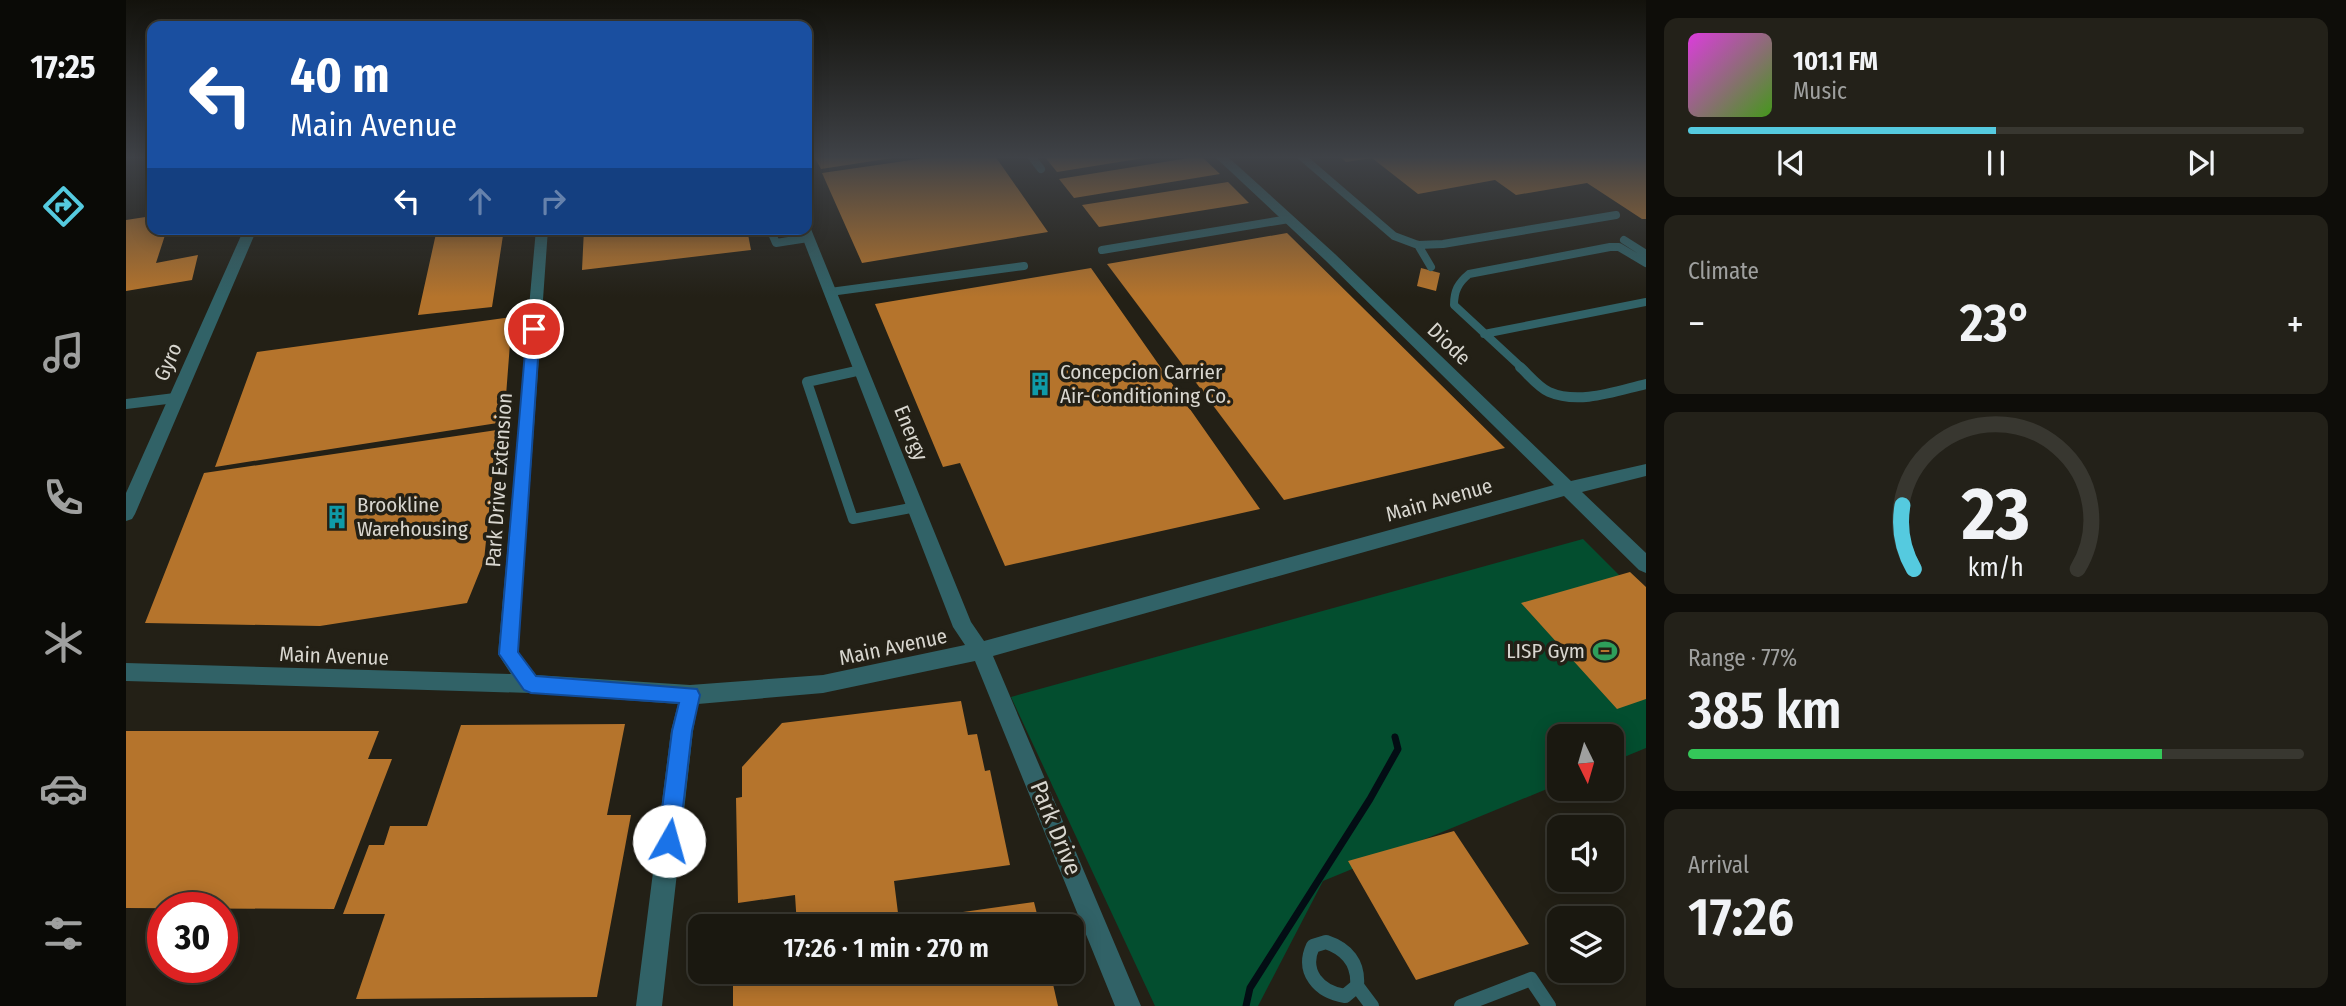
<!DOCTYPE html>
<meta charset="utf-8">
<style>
:root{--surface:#1a1810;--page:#232119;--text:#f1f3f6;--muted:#9fa09f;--line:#383730;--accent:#55cadf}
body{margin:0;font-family:"Fira Sans Condensed",sans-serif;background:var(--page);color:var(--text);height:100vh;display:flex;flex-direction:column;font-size:26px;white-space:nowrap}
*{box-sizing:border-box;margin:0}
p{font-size:23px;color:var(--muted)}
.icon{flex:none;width:38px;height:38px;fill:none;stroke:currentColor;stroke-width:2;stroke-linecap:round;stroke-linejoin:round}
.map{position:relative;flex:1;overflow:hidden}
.details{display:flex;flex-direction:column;gap:18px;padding:18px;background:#0e0d09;width:700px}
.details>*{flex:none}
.hud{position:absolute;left:21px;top:21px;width:665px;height:214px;border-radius:14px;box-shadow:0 4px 18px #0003,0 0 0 2px var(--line);background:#1a4fa0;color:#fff;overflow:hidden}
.needle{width:46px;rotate:175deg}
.tools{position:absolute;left:1421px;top:724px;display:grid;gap:14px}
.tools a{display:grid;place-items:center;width:77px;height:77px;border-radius:14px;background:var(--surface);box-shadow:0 4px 18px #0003,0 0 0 2px var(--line);font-size:35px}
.speed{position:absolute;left:21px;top:892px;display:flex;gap:14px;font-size:35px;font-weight:700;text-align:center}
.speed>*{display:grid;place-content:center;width:91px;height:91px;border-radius:50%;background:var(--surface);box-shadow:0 4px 18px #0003,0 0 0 2px var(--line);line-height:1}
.speed .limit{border:10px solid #d22;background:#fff;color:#111}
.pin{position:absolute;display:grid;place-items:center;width:60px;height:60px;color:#fff;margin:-30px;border:4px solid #fff;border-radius:50%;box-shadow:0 2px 7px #0007}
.me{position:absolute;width:77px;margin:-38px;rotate:7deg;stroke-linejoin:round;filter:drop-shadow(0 0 5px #0008)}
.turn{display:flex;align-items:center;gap:24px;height:147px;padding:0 28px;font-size:32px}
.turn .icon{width:91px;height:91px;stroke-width:2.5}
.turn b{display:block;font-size:49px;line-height:60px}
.lanes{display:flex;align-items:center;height:66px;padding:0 28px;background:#0003;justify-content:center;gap:35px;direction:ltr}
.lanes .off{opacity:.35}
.big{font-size:52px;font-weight:600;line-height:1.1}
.details .widget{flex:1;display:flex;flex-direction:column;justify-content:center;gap:10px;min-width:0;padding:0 24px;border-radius:14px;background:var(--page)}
.details .dial{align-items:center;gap:0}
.dial svg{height:182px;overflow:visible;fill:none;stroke:var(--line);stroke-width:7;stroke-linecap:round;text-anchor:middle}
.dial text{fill:var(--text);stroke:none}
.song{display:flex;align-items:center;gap:21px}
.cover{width:84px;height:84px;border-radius:10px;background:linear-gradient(135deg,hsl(300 70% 55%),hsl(100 70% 35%))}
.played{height:7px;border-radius:4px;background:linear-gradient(90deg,var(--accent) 50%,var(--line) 50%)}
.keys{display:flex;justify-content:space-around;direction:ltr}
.heat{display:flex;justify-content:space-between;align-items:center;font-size:38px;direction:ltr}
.charge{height:10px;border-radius:5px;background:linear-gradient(90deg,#34c759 77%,var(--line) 0)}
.trip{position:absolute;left:562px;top:914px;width:396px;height:70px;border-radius:14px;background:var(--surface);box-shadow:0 4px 18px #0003,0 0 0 2px var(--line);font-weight:600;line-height:70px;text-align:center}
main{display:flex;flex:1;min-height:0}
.menu{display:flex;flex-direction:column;width:126px;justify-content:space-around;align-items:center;background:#0a0a06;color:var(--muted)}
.menu .icon{width:49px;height:49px}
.menu .current{color:var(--accent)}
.menu b{font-size:32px;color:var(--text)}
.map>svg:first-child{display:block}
</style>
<main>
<nav class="menu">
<b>17:25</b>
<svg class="icon current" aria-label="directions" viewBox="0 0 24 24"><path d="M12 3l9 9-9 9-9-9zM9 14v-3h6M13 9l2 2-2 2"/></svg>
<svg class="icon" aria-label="music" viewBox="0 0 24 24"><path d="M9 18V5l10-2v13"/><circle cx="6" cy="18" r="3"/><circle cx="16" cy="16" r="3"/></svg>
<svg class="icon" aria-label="phone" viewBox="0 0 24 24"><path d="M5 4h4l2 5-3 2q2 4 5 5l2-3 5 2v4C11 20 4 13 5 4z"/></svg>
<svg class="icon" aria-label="climate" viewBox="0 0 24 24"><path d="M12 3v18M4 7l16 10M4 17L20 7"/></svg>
<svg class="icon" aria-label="car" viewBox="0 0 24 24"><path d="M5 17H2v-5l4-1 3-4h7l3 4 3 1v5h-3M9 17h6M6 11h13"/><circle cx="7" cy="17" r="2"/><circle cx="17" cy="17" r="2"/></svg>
<svg class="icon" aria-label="filters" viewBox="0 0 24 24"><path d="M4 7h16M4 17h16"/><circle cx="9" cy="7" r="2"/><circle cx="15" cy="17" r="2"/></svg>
</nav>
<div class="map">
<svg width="1520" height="1006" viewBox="0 0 1520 1006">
<rect width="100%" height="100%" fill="#232016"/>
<!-- green -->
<path fill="#034e2f" d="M1457,539l63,63v146l-34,14v-25h-53v47l-236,97 -65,125h-103l-144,-309z"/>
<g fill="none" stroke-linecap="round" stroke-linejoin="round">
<!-- stream -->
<path stroke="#030d14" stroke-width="7" d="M1120,1006l4,-18 120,-189 28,-50 -3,-12"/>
</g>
<!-- building -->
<path fill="#b5742c" d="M688,156h85v1l-78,12z
M813,156h56l53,76 -186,31 -40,-90z
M918,156h106v1l-93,15z
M1075,156l19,18 -146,24 -15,-19z
M1213,156h307v63h-4l-55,-36 -71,12 -21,-15 -77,14 -46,-36 -26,4z
M1102,182l21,21 -150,24 -17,-22z
M26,216v13h15l-11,34 42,-8 -6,25 -66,11v-71z
M168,229h65v2l-68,6z
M311,229h67l-12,78 -74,8z
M458,229h163l4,21 -169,20z
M1161,233l218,215 -221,52 -177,-236z
M965,268l169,241 -255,57 -45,-103 -17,4 -68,-163z
M1295,268l19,5 -4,18 -19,-5z
M386,317l-8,105 -289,45 42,-115z
M371,430l-13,131 -17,42 -147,23 -175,-3 59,-150z
M1504,572l16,15v112l-29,10 -96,-106z
M835,701l7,34 9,-1 8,37 5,-1 20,95 -116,16 5,40 135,-19 6,24h-243l-2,-31 -57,8 -2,-105 6,-1v-30l40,-44z
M499,724l-18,91h24l-34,182 -241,2 29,-85h-42l26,-69h15l6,-19h37l34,-101z
M0,731h253l-11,28h24l-58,150 -208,-1z
M1328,831l75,113 -113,36 -68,-119z
M615,971h309l8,35h-325v-23l9,-2z"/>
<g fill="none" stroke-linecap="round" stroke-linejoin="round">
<!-- lane-far2 -->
<path stroke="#316267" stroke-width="8" d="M905,156l10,13
M1175,156l93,80 24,9 25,-1 173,-29
M644,229l6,14 32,-5
M1498,240l22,14
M1292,245l13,22
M976,250l187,-31
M704,292l194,-26
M1358,334l162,-32
M1396,368l-68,-63c0,-14 4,-22 15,-31l141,-27h9l27,16"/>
<!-- lane-far1 -->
<path stroke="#316267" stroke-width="10" d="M1394,367c8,7 18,20 29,25 30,13 67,-1 97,-8
M735,370l-54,12 46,137 63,-12
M0,404l49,-6"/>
<!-- lane -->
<path stroke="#316267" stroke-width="14" d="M1200,942c21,7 33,21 31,44l-12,10c-26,-4 -44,-24 -32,-50z
M1231,986l15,20
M1335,1006l70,-27 18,27"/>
<!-- street -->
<path fill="#316267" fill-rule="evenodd" d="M1088,156h13l108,98 236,227 75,-17v12l-64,16 64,61v20l-7,-3 -75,-74 -571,160 148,350h-26l-140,-345 -152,32 -125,11 -5,27 -31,275h-26l35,-275 7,-27 -147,-11 -405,-12v-18l385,11 -13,-20 38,-425h12l-30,423 18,23 154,10 133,-10 142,-30 -12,-18 -154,-398h8v-3l4,3 160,393 13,19 570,-156 -229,-225z
M118,229h13l-122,285 -3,5 -6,2v-28z"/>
</g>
<!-- sky -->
<linearGradient id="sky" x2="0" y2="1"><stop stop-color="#13120c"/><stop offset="0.53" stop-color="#3f4247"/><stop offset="1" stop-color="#3f4247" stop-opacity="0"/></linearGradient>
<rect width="1520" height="297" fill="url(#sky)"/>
<!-- route -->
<path fill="#1a73e8" stroke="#114b97" stroke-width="2" d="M408,325l6,4 -22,323 18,24 161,13 3,6 -8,36 -13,110 -3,8 -7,3 -8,-3 -3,-8 14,-110 7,-28 -148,-10 -7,-3 -25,-36 28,-325z"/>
<!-- icons -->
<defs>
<g id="building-bare" transform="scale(1.89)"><path d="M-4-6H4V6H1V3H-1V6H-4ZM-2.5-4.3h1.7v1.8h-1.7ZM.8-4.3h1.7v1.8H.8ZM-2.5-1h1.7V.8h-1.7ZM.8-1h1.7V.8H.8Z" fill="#0f9aa8" stroke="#232016" stroke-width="2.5" paint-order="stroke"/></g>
<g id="stadium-bare" transform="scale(1.89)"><path d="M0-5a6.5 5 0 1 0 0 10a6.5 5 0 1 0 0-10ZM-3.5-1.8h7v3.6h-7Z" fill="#2e9e5b" stroke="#232016" stroke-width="2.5" paint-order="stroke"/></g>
</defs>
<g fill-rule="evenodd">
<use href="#building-bare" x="914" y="384"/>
<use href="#building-bare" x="211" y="517"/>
<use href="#stadium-bare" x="1479" y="651"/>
</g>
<g text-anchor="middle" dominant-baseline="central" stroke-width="7" stroke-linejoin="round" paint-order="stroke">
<!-- street labels -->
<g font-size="21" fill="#d8d6cf" stroke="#232016">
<text transform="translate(1323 344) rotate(44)">Diode</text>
<text transform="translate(42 362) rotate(-66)">Gyro</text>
<text transform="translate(785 433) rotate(68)">Energy</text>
<text transform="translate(373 480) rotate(-86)">Park Drive Extension</text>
<text transform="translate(1313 500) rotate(-16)">Main Avenue</text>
<text transform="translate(767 647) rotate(-12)">Main Avenue</text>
<text transform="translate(208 656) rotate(2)">Main Avenue</text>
</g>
<!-- poi labels -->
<g font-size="21" fill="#d8d6cf" stroke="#232016" text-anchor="start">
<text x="934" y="372">Concepcion Carrier<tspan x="934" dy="24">Air-Conditioning Co.</tspan></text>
<text x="231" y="505">Brookline<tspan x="231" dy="24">Warehousing</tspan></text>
<text x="1459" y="651" text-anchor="end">LISP Gym</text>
</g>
<!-- near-street labels -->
<g font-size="24" fill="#d8d6cf" stroke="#232016">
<text transform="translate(930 828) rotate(68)">Park Drive</text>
</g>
</g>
</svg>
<div class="tools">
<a><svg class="needle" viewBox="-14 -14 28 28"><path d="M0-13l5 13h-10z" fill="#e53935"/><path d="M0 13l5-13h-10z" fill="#9fa09f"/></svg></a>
<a><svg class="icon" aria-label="sound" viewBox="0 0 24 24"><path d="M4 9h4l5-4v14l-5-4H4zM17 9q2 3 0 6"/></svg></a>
<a><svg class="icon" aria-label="layers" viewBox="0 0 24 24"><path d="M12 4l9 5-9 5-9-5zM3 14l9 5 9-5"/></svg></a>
</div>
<div class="speed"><div class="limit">30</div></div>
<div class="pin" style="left:408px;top:329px;background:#d93025"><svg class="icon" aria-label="arrive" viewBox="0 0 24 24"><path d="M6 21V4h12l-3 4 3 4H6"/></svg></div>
<svg class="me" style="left:543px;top:841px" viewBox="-20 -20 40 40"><circle r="19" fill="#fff"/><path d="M0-13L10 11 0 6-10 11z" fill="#1a73e8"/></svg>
<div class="trip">17:26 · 1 min · 270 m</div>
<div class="hud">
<div class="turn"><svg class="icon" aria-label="left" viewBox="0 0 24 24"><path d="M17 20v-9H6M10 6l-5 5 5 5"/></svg><div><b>40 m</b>Main Avenue</div></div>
<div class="lanes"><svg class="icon" aria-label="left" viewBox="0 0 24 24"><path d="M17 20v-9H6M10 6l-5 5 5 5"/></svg><svg class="icon off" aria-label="ahead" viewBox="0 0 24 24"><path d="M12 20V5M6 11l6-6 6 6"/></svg><svg class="icon off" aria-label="right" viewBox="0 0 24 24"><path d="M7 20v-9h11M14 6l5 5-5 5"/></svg></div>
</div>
</div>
<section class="details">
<div class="widget">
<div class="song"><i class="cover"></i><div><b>101.1 FM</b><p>Music</p></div></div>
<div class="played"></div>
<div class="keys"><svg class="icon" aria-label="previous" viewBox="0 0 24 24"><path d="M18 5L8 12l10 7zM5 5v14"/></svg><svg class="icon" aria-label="pause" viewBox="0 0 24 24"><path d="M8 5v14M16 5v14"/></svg><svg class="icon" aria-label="next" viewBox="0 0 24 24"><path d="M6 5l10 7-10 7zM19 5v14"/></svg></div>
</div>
<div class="widget"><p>Climate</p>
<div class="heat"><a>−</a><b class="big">23°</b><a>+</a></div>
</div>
<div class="widget dial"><svg viewBox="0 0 100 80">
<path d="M14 69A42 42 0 1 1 86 69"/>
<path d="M14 69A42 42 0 0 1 9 41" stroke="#55cadf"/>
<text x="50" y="56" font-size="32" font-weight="700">23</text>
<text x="50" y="72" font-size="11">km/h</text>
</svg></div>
<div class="widget"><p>Range · 77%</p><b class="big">385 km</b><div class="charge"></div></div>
<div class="widget"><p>Arrival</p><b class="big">17:26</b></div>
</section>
</main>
